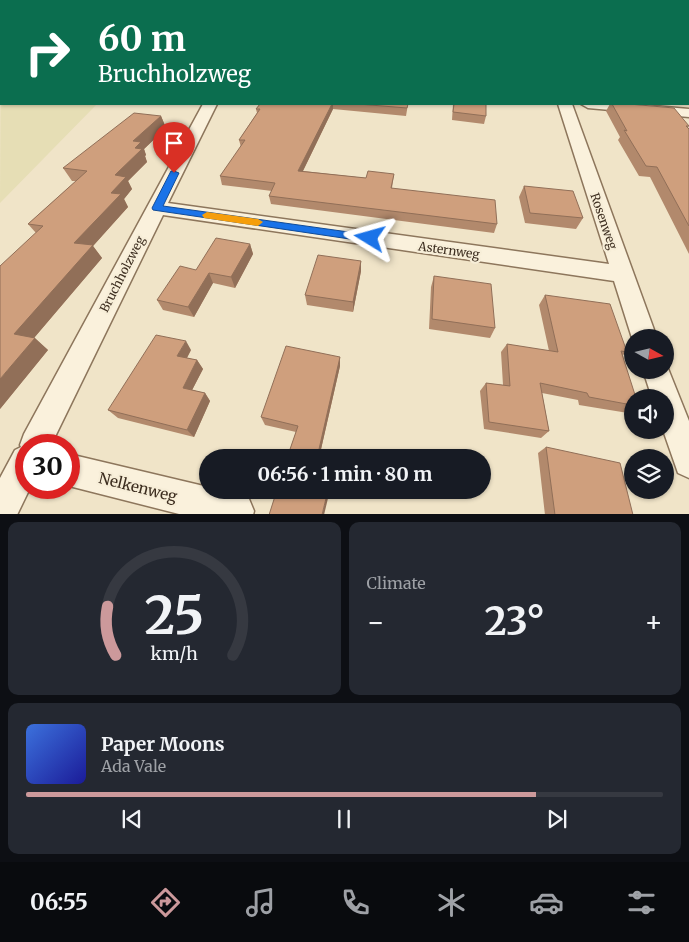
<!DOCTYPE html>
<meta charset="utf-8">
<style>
:root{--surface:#171b24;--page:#242831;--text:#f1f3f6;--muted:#9ea1a6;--line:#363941;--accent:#cc999b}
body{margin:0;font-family:Merriweather,serif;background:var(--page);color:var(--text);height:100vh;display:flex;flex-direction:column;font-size:19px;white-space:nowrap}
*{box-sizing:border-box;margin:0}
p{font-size:16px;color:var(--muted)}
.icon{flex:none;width:28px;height:28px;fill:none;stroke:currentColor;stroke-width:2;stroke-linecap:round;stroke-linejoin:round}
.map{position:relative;height:514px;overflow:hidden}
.side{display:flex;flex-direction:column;gap:8px;padding:8px;background:#0d0f14;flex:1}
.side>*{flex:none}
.top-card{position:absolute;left:0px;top:0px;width:690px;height:105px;box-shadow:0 1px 4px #0004;background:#0b6e4f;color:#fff;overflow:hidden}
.needle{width:32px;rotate:98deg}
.fabs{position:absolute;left:624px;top:329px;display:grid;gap:10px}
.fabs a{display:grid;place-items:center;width:50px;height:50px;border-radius:50%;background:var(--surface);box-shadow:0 1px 4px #0004;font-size:25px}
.speed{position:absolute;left:15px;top:434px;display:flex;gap:10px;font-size:25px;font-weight:700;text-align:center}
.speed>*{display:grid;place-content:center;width:65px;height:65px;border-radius:50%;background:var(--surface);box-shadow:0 1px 4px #0004;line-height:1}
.speed .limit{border:8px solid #d22;background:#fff;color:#111}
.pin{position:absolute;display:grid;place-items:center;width:42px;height:42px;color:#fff;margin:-51px -21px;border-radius:50% 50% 50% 0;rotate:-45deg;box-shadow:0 0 5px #0007}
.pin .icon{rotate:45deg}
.me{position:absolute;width:55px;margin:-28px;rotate:278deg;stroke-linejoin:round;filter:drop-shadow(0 0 4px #0008)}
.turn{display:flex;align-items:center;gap:18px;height:105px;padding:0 15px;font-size:22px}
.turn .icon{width:65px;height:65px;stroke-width:2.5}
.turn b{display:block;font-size:35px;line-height:42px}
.big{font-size:38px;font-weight:700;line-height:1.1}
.side .tile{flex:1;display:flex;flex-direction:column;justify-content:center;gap:8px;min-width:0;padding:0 18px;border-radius:10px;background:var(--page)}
.side .dial{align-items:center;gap:0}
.dial svg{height:130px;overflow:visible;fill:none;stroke:var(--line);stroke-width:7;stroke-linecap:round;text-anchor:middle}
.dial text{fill:var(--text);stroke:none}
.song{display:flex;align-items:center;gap:15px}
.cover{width:60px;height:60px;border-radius:8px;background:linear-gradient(135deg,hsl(220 70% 55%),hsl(240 70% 35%))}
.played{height:5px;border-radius:2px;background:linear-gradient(90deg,var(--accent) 80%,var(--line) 80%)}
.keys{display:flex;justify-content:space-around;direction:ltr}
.heat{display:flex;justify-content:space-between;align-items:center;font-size:28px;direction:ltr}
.side .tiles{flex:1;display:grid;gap:8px;grid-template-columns:1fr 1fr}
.tile:last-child{grid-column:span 2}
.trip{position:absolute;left:199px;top:449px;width:292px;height:50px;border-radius:25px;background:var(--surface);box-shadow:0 1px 4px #0004;font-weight:700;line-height:50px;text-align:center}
.menu{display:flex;height:80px;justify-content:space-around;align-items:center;background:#090b0e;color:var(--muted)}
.menu .icon{width:35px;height:35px}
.menu .active{color:var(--accent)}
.menu b{font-size:22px;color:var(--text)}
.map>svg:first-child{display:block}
</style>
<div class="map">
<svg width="689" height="515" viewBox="0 0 689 515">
<rect width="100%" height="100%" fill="#f0e4c8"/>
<!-- farmland -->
<path fill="#e6deb5" d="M6,0h250l-1,1z
M1,18v86h96l-97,99z"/>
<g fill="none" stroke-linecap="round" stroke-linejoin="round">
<!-- minor casing -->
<g stroke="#8d765c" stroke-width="3">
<path id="minor" d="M203,104h14l-49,99 441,61 -51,-160h14l85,234h-25l-18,-57 -451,-66 -112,230h-25v43h4l-13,27h-17v-37l15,-28 6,-3 -1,-2 4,-11z
M581,104h50l58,5v8l-101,-9z
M665,361l24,60v57l-11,-5 -15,-43h2v-32h-13l-9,-28h22z
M69,454l139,33v3c15,0 27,3 41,9l5,12 -1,4h-70l-114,-29z"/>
</g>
<!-- minor -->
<use href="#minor" fill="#faf1dc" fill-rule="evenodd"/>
</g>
<!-- wall -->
<path fill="#b2896c" d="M634,0h55v43v-42h-56z
M260,104h148l-2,12 -73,-7 -30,62 63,7 28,-4 -2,14 105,36 -3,9 -223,-29 -2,-8 3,-5 -50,-6 -2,-9 21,-29 -2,-7 18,-27 -1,-4z
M453,104h33v12l-2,8 -32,-4z
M610,104h19l60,22 -1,1 1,2v125l-39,-77 -11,-1 -21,-36 2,-3 -14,-26z
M161,116l5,12 -22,21 2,6 -1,1 2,6 -19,19 4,8 -8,10 4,8 -35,39 9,12 -68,80 14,12 -48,59 36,-176 -8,-9 48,-43h-4l-9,-13z
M524,186l59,32 -7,11 -51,-6 -6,-26z
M250,244l3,10 -18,34 -22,-5 -19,34 -31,-7 -6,-10 39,-30z
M361,261v10l-8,41 -46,-7 -2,-10z
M434,276l61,52 -5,10 -61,-9 2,-42z
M545,295l82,57 -4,3 9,43v12l-4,3 -49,-8 -1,-5 -36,-7 7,38 -8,7 -57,-9 -4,-38 6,-8 17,2 -2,-33 6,-8 42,7 -10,-46z
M191,350l-4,8 10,2 6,9 -11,21 13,3 5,8 -16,36 -76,-19 -10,-8z
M340,357v9l-21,92h-32l9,-26 -31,-7 -4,-8z
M546,447l87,68h-88l-7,-62z"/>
<!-- shaded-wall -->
<path fill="#916f58" d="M332,104h1v5l-34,70 -1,-8z
M161,116l5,12 -22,21 2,6 -1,1 2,6 -19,19 4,8 -8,10 4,8 -35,39 9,12 -74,87 -14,-11 60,-91 37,-50 4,-18 18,-34z
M250,244l3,10 -18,34 -4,-11z
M361,261v10l-8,41v-10z
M209,273l4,10 -19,34 -6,-10z
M35,338l13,12 -48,59v-30z
M186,341l5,9 -8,15 -6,-9z
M340,357v9l-21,92h-2z
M197,360l6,9 -14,27 -6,-8z
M205,393l5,8 -16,36 -7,-7z
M328,490h2l-6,25h-2z"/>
<!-- building -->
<path fill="#cf9f7d" stroke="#916f58" d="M421,0h193l1,1h-193z
M644,0h45v30v-29h-44z
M260,104h72l-34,67 68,7 2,-7 26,3 -3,14 104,12 2,24 -228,-28 6,-13 -55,-7 25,-36h-6l21,-31h-4z
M358,104h50l-1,4z
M454,104h32v12l-33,-4z
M612,104h17l45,4 15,18h-3l3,3v97l-32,-59 -11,-1 -22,-36 3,1z
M134,113l27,3 -28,25 8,1 -6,6 7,1 -27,26 11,2 -15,16 10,1 -47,49 19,2 -79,89 21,4 -35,41v-113l43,-40 -15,-2 59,-53 -24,-3z
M524,186l49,5 10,27 -53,-5z
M216,238l34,6 -19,33 -22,-4 -21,34 -31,-7 23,-34 16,4z
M318,255l43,6 -8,41 -48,-7z
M434,276l57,8 4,44 -63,-9z
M545,295l65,9 17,48 -6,-1 15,47h-4v7l-43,-8 -2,-4 -47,-10 9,48 -60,-9 -3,-39 24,3 -3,-42 51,8z
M156,335l30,6 -9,15 20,4 -14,28 22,5 -18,37 -79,-20z
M286,346l54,11 -23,101h-30l11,-32 -37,-9z
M546,447l74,16 13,52h-78z
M277,490h51l-6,25h-53z"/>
<!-- route -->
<path fill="#1a73e8" stroke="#114b97" d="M171,171h3l5,2 -16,33 207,29 6,3 -6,4 -217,-32 -1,-2z"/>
<!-- slow -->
<path fill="#f59e0b" d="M207,212l51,7 5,3 -5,4 -54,-8 -2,-3z"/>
<g text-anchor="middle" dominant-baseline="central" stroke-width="4.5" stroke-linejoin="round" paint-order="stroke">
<!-- street labels -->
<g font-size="12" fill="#3d2e20" stroke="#f7eed8">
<text transform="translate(604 221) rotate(71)">Rosenweg</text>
<text transform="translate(449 250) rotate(8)">Asternweg</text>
<text transform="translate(122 274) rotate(-63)">Bruchholzweg</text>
</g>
<!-- near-street labels -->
<g font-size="15" fill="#3d2e20" stroke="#f7eed8">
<text transform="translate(138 487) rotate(14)">Nelkenweg</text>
</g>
</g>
</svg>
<div class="fabs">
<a><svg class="needle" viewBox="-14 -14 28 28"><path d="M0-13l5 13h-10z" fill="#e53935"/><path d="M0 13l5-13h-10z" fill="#9ea1a6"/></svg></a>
<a><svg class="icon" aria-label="sound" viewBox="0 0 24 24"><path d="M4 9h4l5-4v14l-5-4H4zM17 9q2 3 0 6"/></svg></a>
<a><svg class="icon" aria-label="layers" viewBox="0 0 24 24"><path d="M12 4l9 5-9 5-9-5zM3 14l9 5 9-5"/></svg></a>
</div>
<div class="speed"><div class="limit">30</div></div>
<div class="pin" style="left:174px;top:173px;background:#d93025"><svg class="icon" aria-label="arrive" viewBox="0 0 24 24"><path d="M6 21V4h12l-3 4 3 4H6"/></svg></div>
<svg class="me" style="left:370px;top:238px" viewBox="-20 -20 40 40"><path d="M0-17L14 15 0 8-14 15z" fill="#1a73e8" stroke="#fff" stroke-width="4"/></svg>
<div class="trip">06:56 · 1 min · 80 m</div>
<div class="top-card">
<div class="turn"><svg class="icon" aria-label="right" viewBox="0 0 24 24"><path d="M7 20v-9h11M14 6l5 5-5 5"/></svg><div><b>60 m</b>Bruchholzweg</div></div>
</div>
</div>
<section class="side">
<div class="tiles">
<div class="tile dial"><svg viewBox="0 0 100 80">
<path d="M14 69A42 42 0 1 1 86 69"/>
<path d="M14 69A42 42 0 0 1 9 39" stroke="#cc999b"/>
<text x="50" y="56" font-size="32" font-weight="700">25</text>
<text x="50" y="72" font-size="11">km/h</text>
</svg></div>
<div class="tile"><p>Climate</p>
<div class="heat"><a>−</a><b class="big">23°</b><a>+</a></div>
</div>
<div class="tile">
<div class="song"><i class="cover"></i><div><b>Paper Moons</b><p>Ada Vale</p></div></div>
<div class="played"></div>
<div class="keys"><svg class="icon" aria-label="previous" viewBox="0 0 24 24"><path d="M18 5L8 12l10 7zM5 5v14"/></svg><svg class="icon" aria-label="pause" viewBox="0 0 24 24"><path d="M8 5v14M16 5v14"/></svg><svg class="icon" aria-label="next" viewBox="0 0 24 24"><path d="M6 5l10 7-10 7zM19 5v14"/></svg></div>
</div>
</div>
</section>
<nav class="menu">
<b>06:55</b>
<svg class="icon active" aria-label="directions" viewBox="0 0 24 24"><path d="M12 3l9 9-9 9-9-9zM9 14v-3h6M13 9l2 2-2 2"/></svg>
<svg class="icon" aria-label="music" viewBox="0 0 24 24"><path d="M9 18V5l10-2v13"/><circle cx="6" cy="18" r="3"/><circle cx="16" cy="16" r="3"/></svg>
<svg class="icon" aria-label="phone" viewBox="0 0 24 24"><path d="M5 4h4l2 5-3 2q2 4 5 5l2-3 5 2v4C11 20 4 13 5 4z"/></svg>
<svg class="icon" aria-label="climate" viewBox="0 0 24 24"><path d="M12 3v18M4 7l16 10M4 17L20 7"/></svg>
<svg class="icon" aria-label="car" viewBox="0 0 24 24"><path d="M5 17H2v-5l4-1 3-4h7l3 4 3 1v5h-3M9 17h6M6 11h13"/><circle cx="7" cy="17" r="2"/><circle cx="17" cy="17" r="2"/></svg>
<svg class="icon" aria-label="filters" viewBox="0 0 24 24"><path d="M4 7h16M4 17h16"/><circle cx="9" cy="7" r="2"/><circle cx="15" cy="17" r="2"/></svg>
</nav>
